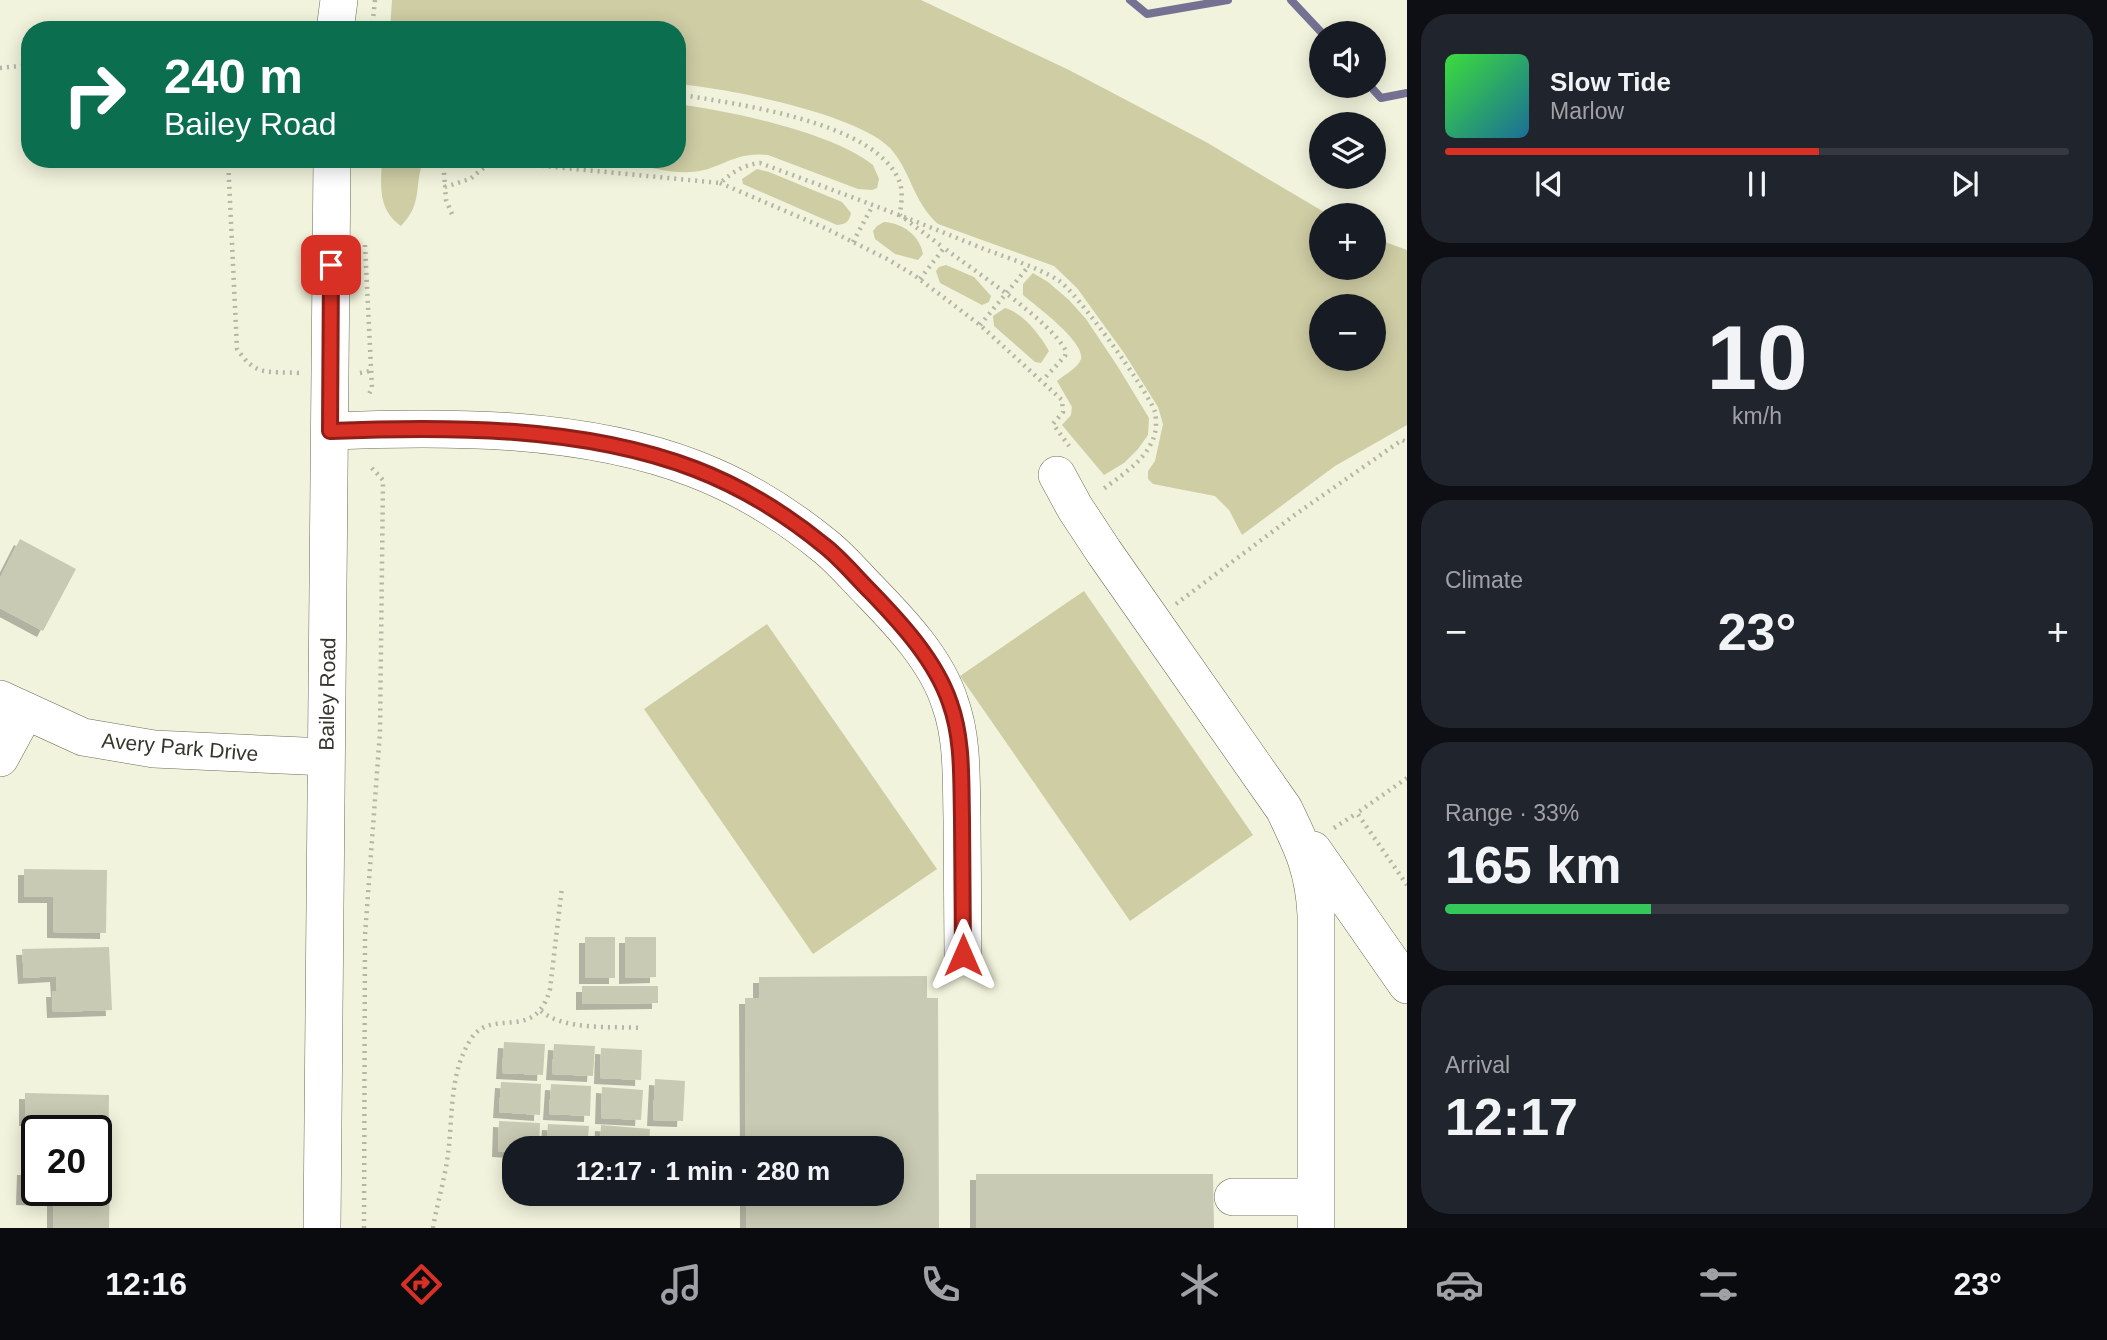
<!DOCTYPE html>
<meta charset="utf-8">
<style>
:root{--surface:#171b24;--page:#20242c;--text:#f1f3f6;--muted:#9ea1a6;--line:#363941;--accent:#d93025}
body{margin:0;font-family:Helvetica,sans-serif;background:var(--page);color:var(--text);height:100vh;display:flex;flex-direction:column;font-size:26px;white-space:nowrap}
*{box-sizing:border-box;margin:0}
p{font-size:23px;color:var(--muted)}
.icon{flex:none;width:38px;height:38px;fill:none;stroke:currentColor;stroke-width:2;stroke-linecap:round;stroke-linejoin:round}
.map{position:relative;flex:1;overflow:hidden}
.drawer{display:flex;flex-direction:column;gap:14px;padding:14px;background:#0d0f14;width:700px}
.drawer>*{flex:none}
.hud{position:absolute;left:21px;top:21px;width:665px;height:147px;border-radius:28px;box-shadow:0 4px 18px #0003;background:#0b6e4f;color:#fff;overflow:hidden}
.fabs{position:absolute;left:1309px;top:21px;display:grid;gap:14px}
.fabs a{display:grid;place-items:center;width:77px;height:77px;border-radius:50%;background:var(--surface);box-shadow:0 4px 18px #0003;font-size:35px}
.speed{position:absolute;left:21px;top:1115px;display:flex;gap:14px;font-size:35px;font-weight:700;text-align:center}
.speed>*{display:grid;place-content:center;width:91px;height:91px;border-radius:50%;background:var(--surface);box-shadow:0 4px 18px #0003;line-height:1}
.speed .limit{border:4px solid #111;border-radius:10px;background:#fff;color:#111}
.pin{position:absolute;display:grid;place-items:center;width:60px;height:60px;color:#fff;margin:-30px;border-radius:14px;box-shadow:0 4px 10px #0006}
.me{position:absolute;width:77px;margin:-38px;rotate:0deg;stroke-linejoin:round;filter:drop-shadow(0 0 5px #0008)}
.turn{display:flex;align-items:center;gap:24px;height:147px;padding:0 28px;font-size:32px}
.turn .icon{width:91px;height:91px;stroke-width:2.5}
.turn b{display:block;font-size:49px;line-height:60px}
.big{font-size:52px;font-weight:700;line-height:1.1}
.drawer .widget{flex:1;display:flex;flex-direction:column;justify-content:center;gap:10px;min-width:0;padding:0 24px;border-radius:28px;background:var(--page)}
.drawer .dial{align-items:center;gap:0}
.dial b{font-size:91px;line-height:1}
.song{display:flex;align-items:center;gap:21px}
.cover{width:84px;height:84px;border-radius:10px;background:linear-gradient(135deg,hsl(120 70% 55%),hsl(200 70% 35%))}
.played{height:7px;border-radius:4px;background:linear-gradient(90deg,var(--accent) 60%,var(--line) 60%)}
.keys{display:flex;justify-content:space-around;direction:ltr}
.heat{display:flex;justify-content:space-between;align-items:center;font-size:38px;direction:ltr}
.charge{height:10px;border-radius:5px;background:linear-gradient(90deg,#34c759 33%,var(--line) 0)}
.trip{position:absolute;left:502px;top:1136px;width:402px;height:70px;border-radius:28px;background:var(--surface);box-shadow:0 4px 18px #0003;font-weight:700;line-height:70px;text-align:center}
.menu{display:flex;height:112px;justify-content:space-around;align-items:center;background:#090b0e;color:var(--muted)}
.menu .icon{width:49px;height:49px}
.menu .selected{color:var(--accent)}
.menu b{font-size:32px;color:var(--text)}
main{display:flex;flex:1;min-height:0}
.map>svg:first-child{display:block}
</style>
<main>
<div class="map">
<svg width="1407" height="1228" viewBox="0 0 1407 1228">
<defs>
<filter id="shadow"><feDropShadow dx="-6" dy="6" stdDeviation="0" flood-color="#0004"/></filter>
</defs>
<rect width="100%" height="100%" fill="#f2f3dc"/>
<!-- green -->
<path fill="#cecda4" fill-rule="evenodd" d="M392,0h529l148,70 137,72 123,73h-8v53h53v-30l33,12v175l-72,41 -93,69 -13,-25 -14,-14 -62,-12 -5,-5v-8l7,-10 8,-37 -5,-17 -34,-54 -47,-65 -23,-22 -116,-42c-25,-22 -27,-53 -48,-76 -34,-35 -164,-60 -213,-64v-54h-287zM1321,306h53v53h-53z
M677,104c53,7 155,28 196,61l6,14 -2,9 -5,2 -14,-1 -90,-34c-36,-4 -48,16 -78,17 -27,2 -55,-10 -81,-13h68z
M382,159h42c-11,27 0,43 -23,67 -24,-17 -20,-41 -19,-67z
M757,169l12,3 73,30 9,11c-2,9 -5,11 -14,12l-94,-41 -1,-5z
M884,222c19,1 36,14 39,32l-5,6 -23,-6 -20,-15 -2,-8 4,-5z
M946,265l28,12 17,19 -2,6 -7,3 -42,-22 -4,-12 3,-4z
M1033,273l15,9 21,18 17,19 32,48 31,51 -1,17 -10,14 -14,14 -20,12 -42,-50 9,-10 1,-8 -15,-26c7,-6 21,-13 24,-22 4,-17 -45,-53 -58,-64v-11z
M1005,308c18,5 35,27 44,43l-8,12 -6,-1 -41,-36 -1,-10z
M1084,591l169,244 -123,86 -170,-245z
M767,624l170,245 -124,85 -169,-245z"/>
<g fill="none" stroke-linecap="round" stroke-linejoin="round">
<!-- stream -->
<path stroke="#747193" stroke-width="8" d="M1130,0l17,14 81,-14
M1291,0l31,33
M1370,86l11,12 26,-5"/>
</g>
<!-- building -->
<path fill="#c9cab3" filter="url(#shadow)" d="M20,539l56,30 -33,62 -43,-23v-30z
M24,869l83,1 -1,63 -53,-1v-35h-29z
M585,937h30v41h-30z
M625,937h31v40l-31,1z
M109,947l3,63 -59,2 -1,-21h5l-1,-15 -32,2 -2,-29z
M927,976v22h11l1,230h-193v-34h146v-46h-146l-1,-150h14v-21z
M582,986h76v17l-76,1z
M504,1042l41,2 -2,31 -41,-2z
M554,1044l41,2 -2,30 -41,-2z
M601,1048l41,2 -1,30 -41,-2z
M655,1079l30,2 -2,40 -30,-1z
M501,1082l40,2 -1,31 -41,-3z
M551,1084l40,2 -1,30 -41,-2z
M602,1087l41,3 -2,30 -40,-2z
M25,1093l84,2 -1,66 -12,-1v-30h-46l1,-10h-26z
M499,1121l41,2 -1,25h-25v4l-16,-1z
M548,1124l41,2 -2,22h-41z
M601,1125l49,4 -1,19 -49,-4z
M23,1169h14v21h59v-20h14l-1,58h-56v-28l-31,-1z
M976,1174h237l1,54h-238z"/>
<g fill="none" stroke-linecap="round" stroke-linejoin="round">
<!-- minor casing -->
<g stroke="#6c6c58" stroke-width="38">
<path id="minor" d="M335,30l4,-30
M330,431c118,-5 254,-5 365,38 47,18 92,46 131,78 16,13 30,30 45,45 30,31 66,69 79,111 13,36 11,76 12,115 0,45 1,91 1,137
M1057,475l18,33 29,44 180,257c19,39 30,62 32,106v313
M0,699l83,38 71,12 172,8
M0,758l25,-46
M1313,850l94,135
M1233,1197h83
M322,1228l10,-1069"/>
</g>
<!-- path -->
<path stroke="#b4b5a3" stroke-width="4.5" stroke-dasharray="2 5" stroke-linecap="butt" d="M372,30l3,-30
M0,68l30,-3
M677,94c57,10 201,27 223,89 3,10 1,22 0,32l44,33
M228,159l9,190c19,28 30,22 62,24
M443,159l2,28
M720,183l105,45 62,31 27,16 66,50 82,75 1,12 -10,12 16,22
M452,214l-6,-14 -1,-13 25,-8 22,-18 228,22c13,-11 23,-18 40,-20 73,27 147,54 219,84 23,9 58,20 79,33 18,11 90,111 97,132 1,5 1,12 1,16 -5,31 -33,45 -55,63
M853,242l20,-37
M365,245l7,143 -4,8
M920,279l24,-31c29,22 107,73 122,103l-1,5 -22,24
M980,325l48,-58
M360,373l10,-2
M1176,604l120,-90 106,-74 5,2
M1407,778l-50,35 50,72
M1334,828l23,-15
M541,1011c24,20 70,15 101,17
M364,1228l1,-293 15,-203 3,-252 -13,-14
M433,1228c4,-25 12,-49 15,-74 5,-37 1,-82 23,-115 21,-33 64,5 79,-50l12,-102"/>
<!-- minor -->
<use href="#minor" stroke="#fff" stroke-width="37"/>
</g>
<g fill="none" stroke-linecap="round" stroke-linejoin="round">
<!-- route casing -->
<g stroke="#8d1f18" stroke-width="18">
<path id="route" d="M331,265l-1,166c118,-5 253,-5 365,38 47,18 92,46 131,78 16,13 30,30 45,45 30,31 65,69 79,111 13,36 11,76 12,115 0,45 1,91 1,137"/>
</g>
<!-- route -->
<use href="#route" stroke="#d93025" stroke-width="12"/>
</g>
<g text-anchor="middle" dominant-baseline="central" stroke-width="6" stroke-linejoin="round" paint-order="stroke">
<!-- street labels -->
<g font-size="21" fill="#36362d" stroke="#fff">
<text transform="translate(327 694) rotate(-89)">Bailey Road</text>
<text transform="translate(180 747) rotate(5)">Avery Park Drive</text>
</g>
</g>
</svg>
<div class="fabs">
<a><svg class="icon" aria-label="sound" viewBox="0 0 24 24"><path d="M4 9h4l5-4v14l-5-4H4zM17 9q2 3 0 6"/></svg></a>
<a><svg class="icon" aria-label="layers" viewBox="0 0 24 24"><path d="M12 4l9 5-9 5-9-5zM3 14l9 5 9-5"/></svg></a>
<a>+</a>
<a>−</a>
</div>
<div class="speed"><div class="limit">20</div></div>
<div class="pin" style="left:331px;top:265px;background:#d93025"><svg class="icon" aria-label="arrive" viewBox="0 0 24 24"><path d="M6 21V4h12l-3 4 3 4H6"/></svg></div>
<svg class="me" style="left:963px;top:955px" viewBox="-20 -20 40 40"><path d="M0-17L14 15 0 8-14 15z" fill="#d93025" stroke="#fff" stroke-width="4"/></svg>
<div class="trip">12:17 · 1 min · 280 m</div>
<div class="hud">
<div class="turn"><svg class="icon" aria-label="right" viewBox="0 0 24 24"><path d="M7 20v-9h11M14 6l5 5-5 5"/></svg><div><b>240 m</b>Bailey Road</div></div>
</div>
</div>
<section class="drawer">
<div class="widget">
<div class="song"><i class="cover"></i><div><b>Slow Tide</b><p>Marlow</p></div></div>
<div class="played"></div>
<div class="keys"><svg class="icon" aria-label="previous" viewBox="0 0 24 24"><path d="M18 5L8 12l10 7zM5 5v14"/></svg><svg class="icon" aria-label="pause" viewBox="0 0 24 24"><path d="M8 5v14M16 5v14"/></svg><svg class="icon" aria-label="next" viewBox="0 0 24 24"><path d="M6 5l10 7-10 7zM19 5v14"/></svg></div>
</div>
<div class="widget dial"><b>10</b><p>km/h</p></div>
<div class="widget"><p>Climate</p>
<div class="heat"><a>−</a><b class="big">23°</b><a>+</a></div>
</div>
<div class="widget"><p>Range · 33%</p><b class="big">165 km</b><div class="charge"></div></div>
<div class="widget"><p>Arrival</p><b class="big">12:17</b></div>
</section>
</main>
<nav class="menu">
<b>12:16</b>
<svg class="icon selected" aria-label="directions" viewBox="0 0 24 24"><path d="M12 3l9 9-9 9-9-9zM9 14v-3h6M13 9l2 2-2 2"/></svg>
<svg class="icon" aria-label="music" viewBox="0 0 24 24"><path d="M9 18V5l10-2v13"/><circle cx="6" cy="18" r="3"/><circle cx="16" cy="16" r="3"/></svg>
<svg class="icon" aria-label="phone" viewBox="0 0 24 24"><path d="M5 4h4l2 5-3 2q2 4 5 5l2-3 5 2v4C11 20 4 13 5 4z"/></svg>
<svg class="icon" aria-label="climate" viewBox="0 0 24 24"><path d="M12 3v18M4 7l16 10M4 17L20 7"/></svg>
<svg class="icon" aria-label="car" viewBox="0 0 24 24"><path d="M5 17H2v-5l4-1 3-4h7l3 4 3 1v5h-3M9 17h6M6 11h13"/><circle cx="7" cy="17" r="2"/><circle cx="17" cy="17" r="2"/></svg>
<svg class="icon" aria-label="filters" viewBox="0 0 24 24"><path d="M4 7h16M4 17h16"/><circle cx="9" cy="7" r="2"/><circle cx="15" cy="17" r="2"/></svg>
<b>23°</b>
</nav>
